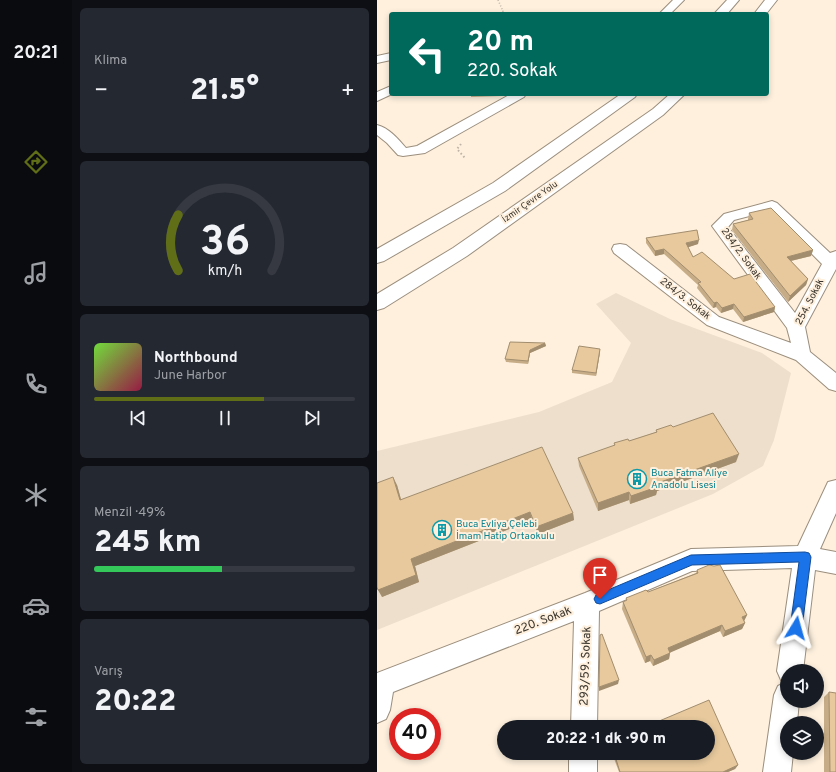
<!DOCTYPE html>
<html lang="tr">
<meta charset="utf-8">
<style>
:root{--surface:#171b24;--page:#242831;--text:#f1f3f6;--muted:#9ea1a6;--line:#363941;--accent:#616e18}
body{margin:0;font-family:Overpass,sans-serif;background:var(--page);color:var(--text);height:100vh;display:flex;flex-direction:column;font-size:15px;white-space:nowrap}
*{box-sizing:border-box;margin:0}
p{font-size:13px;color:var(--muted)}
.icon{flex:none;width:22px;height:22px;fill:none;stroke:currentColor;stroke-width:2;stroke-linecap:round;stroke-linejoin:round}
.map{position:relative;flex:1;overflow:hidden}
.side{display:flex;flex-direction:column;gap:8px;padding:8px;background:#0d0f14;width:305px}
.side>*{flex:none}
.hud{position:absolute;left:12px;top:12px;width:380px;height:84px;border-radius:4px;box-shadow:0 2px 6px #0003;background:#00695c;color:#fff;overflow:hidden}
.buttons{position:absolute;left:403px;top:664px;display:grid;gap:8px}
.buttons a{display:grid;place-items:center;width:44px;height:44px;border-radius:50%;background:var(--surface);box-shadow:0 2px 6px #0003;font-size:20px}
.speed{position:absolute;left:12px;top:708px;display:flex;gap:8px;font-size:20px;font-weight:700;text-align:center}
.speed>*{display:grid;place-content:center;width:52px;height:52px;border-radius:50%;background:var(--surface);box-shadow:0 2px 6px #0003;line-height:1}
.speed .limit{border:6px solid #d22;background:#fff;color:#111}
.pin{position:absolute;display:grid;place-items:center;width:34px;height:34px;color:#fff;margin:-41px -17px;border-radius:50% 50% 50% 0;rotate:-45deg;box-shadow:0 0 4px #0007}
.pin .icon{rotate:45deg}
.me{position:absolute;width:44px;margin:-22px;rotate:8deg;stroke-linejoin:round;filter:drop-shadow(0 0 3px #0008)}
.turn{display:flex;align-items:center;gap:14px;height:84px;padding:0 12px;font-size:18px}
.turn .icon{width:52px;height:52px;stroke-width:2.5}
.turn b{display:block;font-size:28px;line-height:34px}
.big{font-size:30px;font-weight:800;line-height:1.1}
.side .card{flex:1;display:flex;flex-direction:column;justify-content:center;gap:6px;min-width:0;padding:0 14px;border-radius:6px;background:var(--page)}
.side .dial{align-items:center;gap:0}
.dial svg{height:104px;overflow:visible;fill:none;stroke:var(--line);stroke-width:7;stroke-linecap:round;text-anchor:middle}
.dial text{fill:var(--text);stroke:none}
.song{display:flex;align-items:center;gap:12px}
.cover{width:48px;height:48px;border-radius:6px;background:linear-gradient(135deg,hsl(100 70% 55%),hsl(340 70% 35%))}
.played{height:4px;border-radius:2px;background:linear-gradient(90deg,var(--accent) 65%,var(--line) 65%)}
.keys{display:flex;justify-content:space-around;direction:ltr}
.heat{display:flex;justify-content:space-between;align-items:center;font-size:22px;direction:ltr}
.charge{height:6px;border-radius:3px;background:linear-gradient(90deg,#34c759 49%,var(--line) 0)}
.trip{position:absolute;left:120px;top:720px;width:218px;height:40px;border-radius:20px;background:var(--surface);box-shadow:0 2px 6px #0003;font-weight:800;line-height:40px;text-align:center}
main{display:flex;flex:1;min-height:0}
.tab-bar{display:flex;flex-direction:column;width:72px;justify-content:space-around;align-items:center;background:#090b0e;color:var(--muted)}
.tab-bar .icon{width:28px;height:28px}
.tab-bar .current{color:var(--accent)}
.tab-bar b{font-size:18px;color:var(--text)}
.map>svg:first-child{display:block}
</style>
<main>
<nav class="tab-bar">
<b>20:21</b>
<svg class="icon current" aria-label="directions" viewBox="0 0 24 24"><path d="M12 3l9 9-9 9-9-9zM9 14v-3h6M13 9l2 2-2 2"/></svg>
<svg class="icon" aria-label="music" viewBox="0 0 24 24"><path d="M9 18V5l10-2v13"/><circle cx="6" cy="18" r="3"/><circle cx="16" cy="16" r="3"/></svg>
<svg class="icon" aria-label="phone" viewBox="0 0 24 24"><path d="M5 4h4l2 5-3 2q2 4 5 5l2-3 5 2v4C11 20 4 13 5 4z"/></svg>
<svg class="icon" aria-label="climate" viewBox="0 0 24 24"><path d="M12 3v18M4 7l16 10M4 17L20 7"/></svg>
<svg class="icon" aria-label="car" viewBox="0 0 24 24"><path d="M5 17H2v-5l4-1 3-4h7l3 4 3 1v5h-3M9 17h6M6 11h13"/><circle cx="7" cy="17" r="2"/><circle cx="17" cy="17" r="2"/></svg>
<svg class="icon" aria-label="filters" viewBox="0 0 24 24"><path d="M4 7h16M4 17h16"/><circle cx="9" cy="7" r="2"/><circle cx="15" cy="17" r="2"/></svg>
</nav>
<section class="side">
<div class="card"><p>Klima</p>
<div class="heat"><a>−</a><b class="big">21.5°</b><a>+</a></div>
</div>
<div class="card dial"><svg viewBox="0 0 100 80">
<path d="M14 69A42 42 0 1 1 86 69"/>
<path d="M14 69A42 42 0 0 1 14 26" stroke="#616e18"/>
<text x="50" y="56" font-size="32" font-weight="700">36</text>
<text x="50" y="72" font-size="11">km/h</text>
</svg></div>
<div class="card">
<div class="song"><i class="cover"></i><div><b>Northbound</b><p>June Harbor</p></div></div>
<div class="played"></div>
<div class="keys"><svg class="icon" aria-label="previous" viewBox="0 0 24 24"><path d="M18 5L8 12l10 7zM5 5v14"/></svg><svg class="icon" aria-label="pause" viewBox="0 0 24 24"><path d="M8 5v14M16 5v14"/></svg><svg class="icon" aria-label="next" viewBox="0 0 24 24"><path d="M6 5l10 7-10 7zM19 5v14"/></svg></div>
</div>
<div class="card"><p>Menzil · 49%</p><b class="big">245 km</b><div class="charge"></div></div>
<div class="card"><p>Varış</p><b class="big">20:22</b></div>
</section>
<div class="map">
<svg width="459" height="772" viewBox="0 0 459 772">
<rect width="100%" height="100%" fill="#fef0dd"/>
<!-- education -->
<path fill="#eddfcc" d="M239,293l54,26 92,34 29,20 -17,67 -11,26 -50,28 -336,136v-179l162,-39 73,-30 19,-39 -35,-39z"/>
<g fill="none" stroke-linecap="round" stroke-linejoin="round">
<!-- minor casing -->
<g stroke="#9b8e7d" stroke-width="2">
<path id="minor" d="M296,0h11l-14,14h-11z
M14,53v7l-14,3v-7z
M14,86v8h1l-15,7v-9z
M134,94h15l-2,3 -99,56 -22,3 -5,-1 -11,-12 -10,-8v-10c12,3 21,14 29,23l11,-2z
M395,201l5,2 53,50 6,-2v18l-31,58 5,25 26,21v18l-7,-2 -33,-29 -89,-35 -93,-72 -2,-4 2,-4 6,-1 6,1 93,72 72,26 -4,-15 -75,-102 12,-12zM392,211l53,53 -27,49 -67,-86 6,-7z
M459,480v33l-16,36 16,3v22l-21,-4 -12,101h-16v30h12l-2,22h-10v30h6l-2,19h-28l11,-77 4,-9 8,-4 -5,-2 -4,-9 15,-103 -100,3 -93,40 -2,116h-26l3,-106 -181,71 -3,18 -4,9 -9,4v-50l208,-80 106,-44 107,-3 30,-64z
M192,753h28v19h-28z"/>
</g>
<!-- highway casing -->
<g stroke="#9b8e7d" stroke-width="2">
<path id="highway" d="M350,0h12l-12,14h-13z
M388,0h12l-11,14h-12z
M244,94h16l-2,3 -130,94 -121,70 -7,2v-14l116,-66z
M293,94h15l-22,21 -196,141 -83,52 -7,2v-16l76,-46 200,-139z"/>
</g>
<!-- path-far1 -->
<path stroke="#bfb4a5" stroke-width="1.5" stroke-dasharray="1 2" stroke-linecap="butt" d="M121,0l5,11 -2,3"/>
<!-- path -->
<path stroke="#bfb4a5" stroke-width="2" stroke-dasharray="1.5 2.5" stroke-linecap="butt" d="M84,144l-4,5 8,9"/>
<!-- minor -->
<use href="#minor" fill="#fff" fill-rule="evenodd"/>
<!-- highway -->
<use href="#highway" fill="#fff" fill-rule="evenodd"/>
</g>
<!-- wall -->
<path fill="#c7ad87" d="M94,94h31v2l-31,1z
M372,213l64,37 -2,6 -20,5 17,18 -2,6 -18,17 -56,-72 1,-6 15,-4v-1z
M269,238l52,6 -10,3 5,10 41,22 41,28 -1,5 -31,10 -10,-13 -12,4 -5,-6 -3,1 -16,-20 1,-3 -34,-31 -9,2 -9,-13z
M168,343l1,3 -16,7 -2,11 -22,-2 -1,-3z
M223,352l-4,24 -24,-3v-3z
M296,427l63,35 -79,29 -1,4 -26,9 -1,-4 -31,11 -19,-45 -1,-8 36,-12v-3l15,-2 27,-9v-2z
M20,485l4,14 172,14 1,7 -36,14 -6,-14 -117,46 4,16 -37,15z
M320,570l50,45 -3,6 1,2 -3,6 -19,8 -3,-6 -50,21v1l-1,6 -16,7 -3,-5 -5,2 -23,-54 1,-7 3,-1v-3l22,-6 48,-19z
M452,692l7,80h-12v-75z
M235,753h96l30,12 -3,4 -7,3h-109z"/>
<!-- shaded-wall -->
<path fill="#a28d6e" d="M322,240l-1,4 -12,4v-5z
M287,249v5l-9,2v-5z
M436,250l-2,6 -25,6 1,-5z
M431,279l-2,6 -18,17 2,-6z
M340,302l-1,5 -3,1 1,-5z
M357,304l-1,5 -12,4 1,-5z
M398,307l-1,5 -31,10 1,-5z
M168,343l1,3 -16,7 -2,11v-3l2,-11z
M223,349v3l-4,24v-3z
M362,454l-3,8 -79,29 -1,4 -26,9 1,-8 24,-12z
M16,477l4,8 6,22 -3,-7z
M252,492v8l-31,11v-8z
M153,512l2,8 -117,46 4,16 -37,15 -4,-7 33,-31z
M196,513l1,7 -36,14 -2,-7z
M370,615l-3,6 -2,-4z
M368,623l-3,6 -19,8 2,-6z
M345,625l-2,6 -53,23 1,-6z
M293,653l-1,6 -16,7 1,-6z
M274,655l-1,6 -5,2 1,-6z
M242,680l-1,4 -19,7v-4z
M361,765l-3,4 -7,3h-5z"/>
<!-- building -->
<path fill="#e7c99d" stroke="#a28d6e" d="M394,208l42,42 -26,7 21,22 -18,17 -57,-72 20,-5 -4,-6z
M320,230l2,10 -13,3 7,14 9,-5 32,27 16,-5 25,33 -31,10 -10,-13 -12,4 -5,-6 -3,1 -16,-20 3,-1 -37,-33 -9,2 -9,-13z
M133,342l35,1 -15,7 -2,11 -23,-2z
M202,346l21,3 -4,24 -24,-3z
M336,413l26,41 -84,30 2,3 -26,9 -2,-4 -31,11 -20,-45 37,-13 -1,-2 14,-4 1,2 28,-9 -1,-2 15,-5 2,2z
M165,447l31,66 -37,14 -6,-15 -119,47 5,16 -38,15 -1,-3v-104l16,-6 7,23z
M332,565l5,1 6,-1 27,50 -5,2 3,6 -20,8 -3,-6 -54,23 2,5 -16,7 -3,-5 -5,2 -23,-55 4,-2 -1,-2 20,-8 2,2 50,-19 -1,-3z
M225,634l17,46 -20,7 1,-52z
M452,692l7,1v79h-6z
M332,700l29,65 -15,7h-103l-6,-19h94v-26h-63z"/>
<!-- route -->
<path fill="#1a73e8" stroke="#114b97" d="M428,552l4,1 2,4 -9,71 -2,4 -4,2 -4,-2 -2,-4 9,-66 -107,3 -92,39 -4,-1 -2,-4 2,-4 95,-40z"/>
<!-- icons -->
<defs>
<g id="building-ring" transform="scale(1)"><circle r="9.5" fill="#fef0dd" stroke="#0f9aa8" stroke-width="1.5"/><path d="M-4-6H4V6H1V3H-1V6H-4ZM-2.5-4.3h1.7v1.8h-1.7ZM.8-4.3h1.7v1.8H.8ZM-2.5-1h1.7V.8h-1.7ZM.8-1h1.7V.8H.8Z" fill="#0f9aa8"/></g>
</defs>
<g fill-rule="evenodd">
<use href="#building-ring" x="260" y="479"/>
<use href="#building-ring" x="65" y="530"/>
</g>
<g text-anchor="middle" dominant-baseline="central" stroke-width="4" stroke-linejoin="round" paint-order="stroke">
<!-- far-street labels -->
<g font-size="9" fill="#39342d" stroke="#fef0dd">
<text transform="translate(153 202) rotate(-35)">İzmir Çevre Yolu</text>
</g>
<!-- street labels -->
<g font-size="10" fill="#39342d" stroke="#fef0dd">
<text transform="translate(364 254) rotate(54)">284/2. Sokak</text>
<text transform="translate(308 299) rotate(38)">284/3. Sokak</text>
<text transform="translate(433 302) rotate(-63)">254. Sokak</text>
</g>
<!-- culture labels -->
<g font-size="10" fill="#0d838f" stroke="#fef0dd" text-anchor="start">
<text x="274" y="473">Buca Fatma Aliye<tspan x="274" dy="12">Anadolu Lisesi</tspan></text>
<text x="79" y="524">Buca Evliya Çelebi<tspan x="79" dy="12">İmam Hatip Ortaokulu</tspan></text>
</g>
<!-- near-street labels -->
<g font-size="12" fill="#39342d" stroke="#fef0dd">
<text transform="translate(166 621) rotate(-21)">220. Sokak</text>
<text transform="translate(209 666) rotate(-88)">293/59. Sokak</text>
</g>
</g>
</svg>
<div class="buttons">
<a><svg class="icon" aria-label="sound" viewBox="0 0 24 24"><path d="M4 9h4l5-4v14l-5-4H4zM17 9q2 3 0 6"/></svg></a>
<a><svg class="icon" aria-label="layers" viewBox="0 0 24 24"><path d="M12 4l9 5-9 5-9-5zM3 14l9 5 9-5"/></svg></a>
</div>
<div class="speed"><div class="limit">40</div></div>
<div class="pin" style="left:223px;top:599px;background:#d93025"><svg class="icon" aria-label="arrive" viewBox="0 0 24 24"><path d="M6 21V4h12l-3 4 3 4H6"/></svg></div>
<svg class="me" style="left:419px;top:628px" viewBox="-20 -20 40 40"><path d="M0-17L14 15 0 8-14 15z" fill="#1a73e8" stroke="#fff" stroke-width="4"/></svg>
<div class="trip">20:22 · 1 dk · 90 m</div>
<div class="hud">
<div class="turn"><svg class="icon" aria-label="left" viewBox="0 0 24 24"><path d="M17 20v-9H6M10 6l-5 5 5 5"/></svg><div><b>20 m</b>220. Sokak</div></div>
</div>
</div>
</main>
